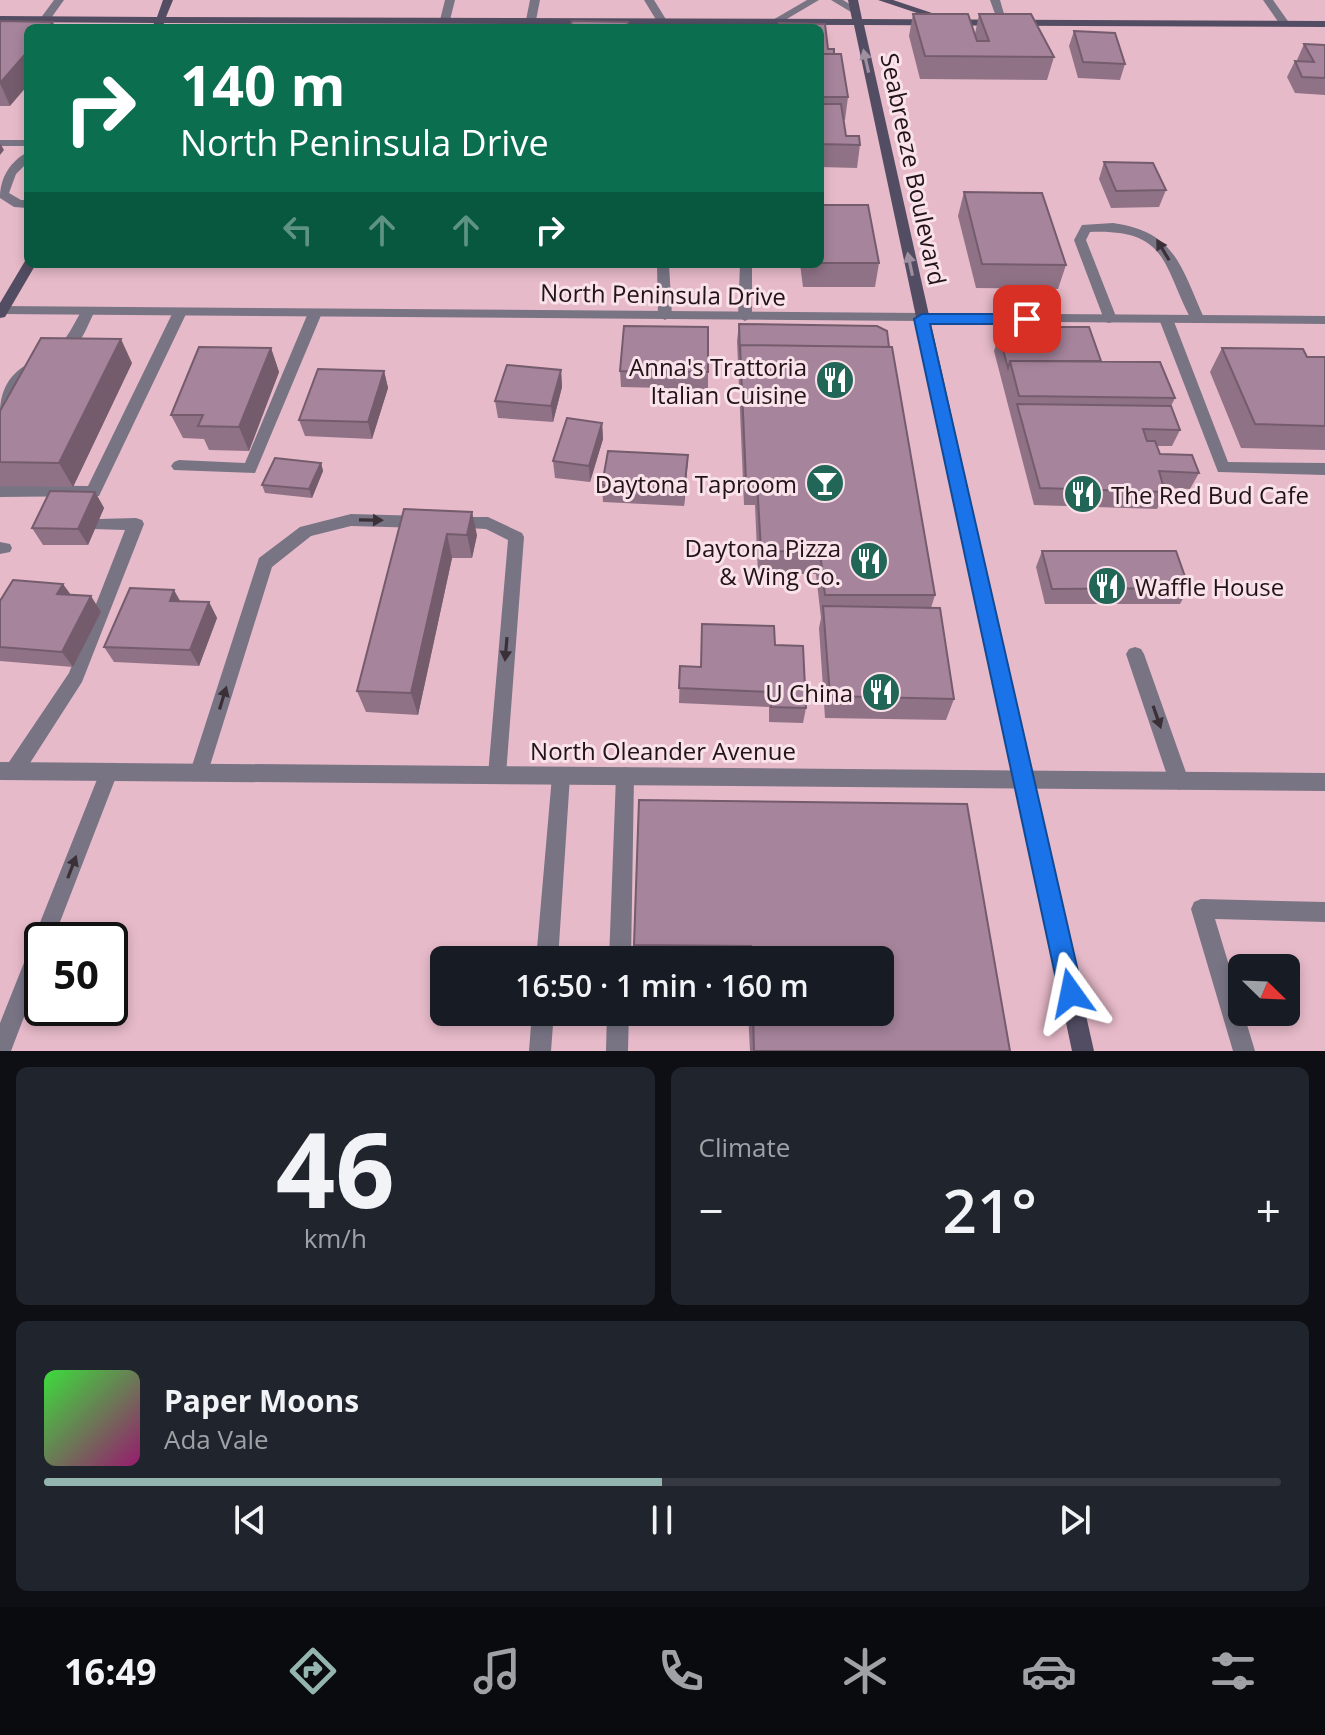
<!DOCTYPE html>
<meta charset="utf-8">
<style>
:root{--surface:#171b24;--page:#20242c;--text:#f1f3f6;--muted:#9ea1a6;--line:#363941;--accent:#94b4af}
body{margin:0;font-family:"Open Sans",sans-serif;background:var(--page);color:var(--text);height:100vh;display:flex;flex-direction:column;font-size:30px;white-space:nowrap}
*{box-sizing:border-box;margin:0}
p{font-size:26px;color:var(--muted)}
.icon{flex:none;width:44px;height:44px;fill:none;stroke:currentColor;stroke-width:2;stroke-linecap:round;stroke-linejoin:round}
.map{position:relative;height:1051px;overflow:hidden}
.details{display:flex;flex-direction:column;gap:16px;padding:16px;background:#0d0f14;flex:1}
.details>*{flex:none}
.top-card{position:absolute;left:24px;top:24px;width:800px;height:244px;border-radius:12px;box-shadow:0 4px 12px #0003;background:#0b6e4f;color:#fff;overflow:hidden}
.needle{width:52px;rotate:113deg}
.buttons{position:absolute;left:1228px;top:954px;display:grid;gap:16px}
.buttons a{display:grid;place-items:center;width:72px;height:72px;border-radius:12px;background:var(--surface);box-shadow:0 4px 12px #0003;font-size:40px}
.speed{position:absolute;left:24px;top:922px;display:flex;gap:16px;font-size:40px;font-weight:700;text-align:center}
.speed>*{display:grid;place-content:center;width:104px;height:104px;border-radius:50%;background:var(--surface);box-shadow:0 4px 12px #0003;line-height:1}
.speed .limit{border:4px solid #111;border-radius:12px;background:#fff;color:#111}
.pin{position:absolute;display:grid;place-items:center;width:68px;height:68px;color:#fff;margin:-34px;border-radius:16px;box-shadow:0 4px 12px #0006}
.me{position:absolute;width:88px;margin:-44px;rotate:348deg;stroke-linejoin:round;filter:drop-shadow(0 0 6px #0008)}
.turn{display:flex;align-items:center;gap:28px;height:168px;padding:0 24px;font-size:36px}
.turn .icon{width:104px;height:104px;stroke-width:2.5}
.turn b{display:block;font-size:56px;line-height:68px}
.lanes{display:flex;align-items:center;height:76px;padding:0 24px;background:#0003;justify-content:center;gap:40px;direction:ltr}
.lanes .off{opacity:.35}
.big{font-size:60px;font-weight:600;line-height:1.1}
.details .card{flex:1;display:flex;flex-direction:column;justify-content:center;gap:12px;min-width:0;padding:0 28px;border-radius:12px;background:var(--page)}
.details .dial{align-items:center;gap:0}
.dial b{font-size:104px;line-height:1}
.song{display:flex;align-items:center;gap:24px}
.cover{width:96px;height:96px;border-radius:12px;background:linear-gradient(135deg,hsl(120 70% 55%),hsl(320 70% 35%))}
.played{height:8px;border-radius:4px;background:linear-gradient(90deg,var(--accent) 50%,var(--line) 50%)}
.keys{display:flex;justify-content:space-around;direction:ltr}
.heat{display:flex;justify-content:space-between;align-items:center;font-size:44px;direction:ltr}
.details .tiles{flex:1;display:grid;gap:16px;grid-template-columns:1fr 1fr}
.card:last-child{grid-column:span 2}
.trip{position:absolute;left:430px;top:946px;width:464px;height:80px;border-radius:12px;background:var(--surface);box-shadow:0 4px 12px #0003;font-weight:600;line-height:80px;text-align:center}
.menu{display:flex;height:128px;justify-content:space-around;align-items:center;background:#090b0e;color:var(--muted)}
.menu .icon{width:56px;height:56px}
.menu .current{color:var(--accent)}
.menu b{font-size:36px;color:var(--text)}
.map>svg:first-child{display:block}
</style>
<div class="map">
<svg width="1325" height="1051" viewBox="0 0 1325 1051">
<rect width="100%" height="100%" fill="#e7bac9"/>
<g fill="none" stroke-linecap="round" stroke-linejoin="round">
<!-- lane -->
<path fill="#787484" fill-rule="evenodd" d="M54,0h10l-15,21h-8l-1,-2z
M445,0h10l-5,20 -5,3 -5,-3z
M530,0h10l-4,20 -5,3 -5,-3z
M644,0h10l13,21 -1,2h-8z
M807,0h12l-39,23 -9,-2z
M831,0h12l16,10 -8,2z
M990,0h10l7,24 -9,-2z
M1263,0h10l17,24 -1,2h-8z
M0,140h28v6h-28z
M28,152v10l-12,12 -7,19 12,7h7v8l-14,-1 -14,-9c0,-20 10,-37 28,-46z
M1113,223c64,9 68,45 92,97l-2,3h-10c-31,-57 -23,-94 -103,-91l-4,8 31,79 -7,4 -5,-1 -31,-82 8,-15z
M657,264h12l3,52 -7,4 -7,-4z
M740,264h12v53l-7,4 -7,-4z
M88,307l7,4c-9,16 -17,47 -39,44l-2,-3c13,-13 20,-28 29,-44z
M180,308l7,4 -88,184 -99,1v-12l88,1 85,-174z
M315,309l7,4 -67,160 -81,-3 -3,-4 3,-4 5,-2 66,3 63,-150z
M1166,315l7,4 55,143 97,1v12l-107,-3 -59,-153z
M37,360l5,2 2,3 -20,14 -19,33 -5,1c0,-25 12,-44 37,-53z
M351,514l73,2 6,2 2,4 -2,4 -6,2 -73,-2 -40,10 -39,31 -64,205 -2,6 -7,3 -7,-3 -2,-6 69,-214 41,-31z
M455,517h33l34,16 2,4 -18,238 -2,6 -7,3 -7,-3 -2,-6 20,-235 -22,-11 -37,-2 -2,-4 2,-4z
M136,518l6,2 2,4 -62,158 -61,95 -7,3 -7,-3 -2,-6 2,-6 62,-92 56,-143 -32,-1 -2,-4 2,-4 6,-2z
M0,542l10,2 2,4 -2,4 -10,2z
M1135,647l6,2 3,5 45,127 -3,6 -7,3 -7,-3 -3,-6 -43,-127 3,-5z
M109,763l7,3 2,6 -65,168h-11v30l-31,81h-11v-28l100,-251 2,-6z
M561,767l7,3 2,6 -12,184h-22l16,-184 2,-6z
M625,767l7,3 2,6 -3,184h-22l7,-184 2,-6z
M1201,899l124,3v20l-110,-3 40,132h-22l-42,-142 3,-7z
M532,1012h22l-3,39h-22z
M607,1012h22l-1,39h-22z"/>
<!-- street -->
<path fill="#787484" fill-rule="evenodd" d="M0,306l1325,10v8l-1325,-10z
M0,762l1325,11v18l-1325,-11z"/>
<!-- secondary -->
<path fill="#534d63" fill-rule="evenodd" d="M163,0h10l-7,17 686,2 -4,-19h10l4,19 463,2v6l-461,-2 230,1026h-22l-218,-1026 -690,-2 -2,5h-10l2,-5 -154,-1v-6l157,1z
M878,0h15l45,15 -9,2z
M25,261h3v3h8l-31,53 -5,1v-15z"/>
</g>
<!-- wall -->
<path fill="#8f7286" d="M913,14l62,20 4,-20 75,43 -7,23 -127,-1 -11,-43z
M0,21l53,1 2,6h-27l-18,78h-10z
M779,23l46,1 3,25h6v5h7l7,43 -3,23h-1l2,16h13l1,9 -3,23 -37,-1v-139h-42z
M1074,31l51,33 -5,16 -42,-2 -9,-32z
M1304,44l21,1v50l-30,-2 -8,-16 8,-16h3l-1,-1z
M1104,162l62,28 -7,17 -48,1 -12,-29z
M964,192l102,73 -8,24 -82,-1 -18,-72z
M820,205l59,58 -4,24h-72l-3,-23h20z
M319,264h71l-1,2 -69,-1z
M739,324l196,271 -4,13 23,91 -8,21 -121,-2 -6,-90 2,-10 -5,-44h-58l-3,-69h-11l-7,-164z
M999,334l102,27 74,37 -4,8 9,24 -8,16h-15l3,8 39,19 -9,16 -26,-1 1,4 -8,17 -123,-4 -40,-154z
M271,348l8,24 -30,79 -40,-1 -5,-11 -21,-1 -12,-23z
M1222,348l85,9h18v93l-84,-2 -31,-76z
M132,363l-59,124 -73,-1v-75z
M561,370l1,17 -9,35 -55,-4 -3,-17z
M384,371l4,17 -16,51 -67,-3 -6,-16z
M620,371l88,1v17l-87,-2z
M602,423l1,16 -13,43 -35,-4 -2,-17z
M688,455l-4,51 -81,-4 -1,-17z
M321,463l2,8 -11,27 -47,-5 -3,-8z
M95,492l9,16 -16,37h-45l-11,-17z
M404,509l73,26 -5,23h-20l-34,157 -52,-3 -9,-21z
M1042,551l147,37 -9,16h-135l-9,-37z
M71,595l30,17 -28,55 -73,-6v-60z
M180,601l29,1 8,16 -18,48 -85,-4 -10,-15z
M775,645l31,63 -3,15 -34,-1v-15l-90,-4 1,-37 21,1z
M639,800l328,4 43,247h-260l-2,-39h132v-52h-245l-1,-15z"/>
<!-- shaded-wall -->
<path fill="#745c6d" d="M28,51v34l-18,21 -10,-23z
M0,143l4,7 -4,5z
M121,339l11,24 -59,124 -14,-24z
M271,348l8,24 -30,79 -10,-24z
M561,370l1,17 -9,35 -2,-16z
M384,371l4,17 -16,51 -4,-17z
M602,423l1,16 -13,43 -1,-16z
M688,455l-1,17 -3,34v-16z
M321,463l2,8 -11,27 -3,-9z
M95,492l9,16 -16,37 -10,-16z
M472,512l5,23 -5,23 -5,-23z
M447,534l5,24 -34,157 -7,-22z
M63,584l11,15 -17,-5z
M174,590l9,16 -13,-5z
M91,596l10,16 -28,55 -11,-15z
M209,602l8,16 -18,48 -9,-16z"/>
<!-- building -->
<path fill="#a6849c" stroke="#745c6d" stroke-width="2" d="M913,14h55l9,27h12l-10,-27h52l23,43 -129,-1z
M0,21l53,1 -5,6h-20v23l-28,32z
M572,21l56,1 -1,6h-57z
M779,23l46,1 3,25h6v5h-14v-26h-41z
M409,26l65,2h-65z
M1074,31l41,2 10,31 -42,-2z
M1304,44l21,1v33l-23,-1 -7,-16 19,1z
M820,54h21l7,43h-28z
M820,104h21l5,32h13l1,9 -40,-1z
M1104,162l49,1 13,27 -50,1z
M964,192l78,1 24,72 -84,-1z
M820,205h48l11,58h-59z
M739,324l138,2 10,5 2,16 -149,-2v8z
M624,326l84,1v45l-88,-1z
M1009,327h80l12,34h-91l-2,7 -9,-34z
M41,338l80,1 -62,124 -59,-1v-51z
M740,345l152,2 43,248h-110l-5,-43 -59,-1 -4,-70h-11z
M199,347l72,1 -32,79 -41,-1 5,-11h-32z
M1222,348l81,1 4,8h18v69l-70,-2z
M1010,361l150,1 15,36 -156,-2z
M507,365l54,5 -10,36 -56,-5z
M318,369l66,2 -16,51 -69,-2z
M1017,404l154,2 9,24 -37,-1 4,12h8l5,13 32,1 7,18 -40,-2 6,21 -125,-4z
M567,418l35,5 -13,43 -36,-5z
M608,451l80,4 -4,35 -82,-5z
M275,458l46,5 -12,26 -47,-4z
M50,491l45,1 -17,37 -46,-1z
M404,509l68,3 -5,23 -20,-1 -36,159 -54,-2z
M1042,551h134l13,37 -137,1z
M13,580l50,4 -6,10 34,2 -29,56 -62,-5v-46z
M130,588l44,2 -4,11 39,1 -19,48 -86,-3z
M823,606l117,2 14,91 -124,-3z
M702,624l72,2 1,19 28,1 3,62 -35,-1v-15l-92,-4 1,-22 21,1z
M639,800l328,4 43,247h-256l-1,-39h127v-52h-129v-14l-117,-1z"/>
<!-- one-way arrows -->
<defs><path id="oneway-solid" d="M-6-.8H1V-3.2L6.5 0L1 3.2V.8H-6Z" transform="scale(2)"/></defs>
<g fill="#9e909f">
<use href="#oneway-solid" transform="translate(866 61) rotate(-103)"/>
<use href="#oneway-solid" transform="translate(910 264) rotate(-102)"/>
</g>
<g fill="#3c3038">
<use href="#oneway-solid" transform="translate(1163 250) rotate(-121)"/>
<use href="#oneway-solid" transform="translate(371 520) rotate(1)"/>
<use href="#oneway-solid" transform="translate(506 649) rotate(95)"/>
<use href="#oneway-solid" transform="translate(223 698) rotate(-73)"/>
<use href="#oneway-solid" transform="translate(1157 717) rotate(71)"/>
<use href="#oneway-solid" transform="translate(72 867) rotate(-69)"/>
</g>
<!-- route -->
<path fill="#1a73e8" stroke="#114b97" stroke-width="2" d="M922,314h105l7,5 -7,5h-97l153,669 -3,9 -9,4 -9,-4 -3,-9 -145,-674z"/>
<!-- icons -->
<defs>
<g id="restaurant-disc" transform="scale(2)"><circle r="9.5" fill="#226658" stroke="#f9e2e9"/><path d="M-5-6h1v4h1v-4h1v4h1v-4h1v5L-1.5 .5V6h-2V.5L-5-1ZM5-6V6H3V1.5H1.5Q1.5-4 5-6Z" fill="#fff"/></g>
<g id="bar-disc" transform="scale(2)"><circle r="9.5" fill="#226658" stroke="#f9e2e9"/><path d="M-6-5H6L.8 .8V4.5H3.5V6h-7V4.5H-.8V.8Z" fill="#fff"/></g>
</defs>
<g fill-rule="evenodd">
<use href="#restaurant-disc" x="835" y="380"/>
<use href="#bar-disc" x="825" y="483"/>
<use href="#restaurant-disc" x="1083" y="494"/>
<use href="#restaurant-disc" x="869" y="561"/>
<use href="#restaurant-disc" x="1107" y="586"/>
<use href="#restaurant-disc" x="881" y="692"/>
</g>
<g text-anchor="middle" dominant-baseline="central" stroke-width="6" stroke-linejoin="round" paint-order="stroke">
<!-- street labels -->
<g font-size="24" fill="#221318" stroke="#f9e2e9">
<text transform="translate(914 169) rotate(78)">Seabreeze Boulevard</text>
<text transform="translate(663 294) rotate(1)">North Peninsula Drive</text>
<text x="663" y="750">North Oleander Avenue</text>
</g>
<!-- poi labels -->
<g font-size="24" fill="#221318" stroke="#f9e2e9" text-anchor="end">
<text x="807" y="366">Anna's Trattoria<tspan x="807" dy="28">Italian Cuisine</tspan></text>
<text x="797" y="483">Daytona Taproom</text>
<text x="1111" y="494" text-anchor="start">The Red Bud Cafe</text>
<text x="841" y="547">Daytona Pizza<tspan x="841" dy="28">&amp; Wing Co.</tspan></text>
<text x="1135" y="586" text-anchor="start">Waffle House</text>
<text x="853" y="692">U China</text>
</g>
</g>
</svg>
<div class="buttons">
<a><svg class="needle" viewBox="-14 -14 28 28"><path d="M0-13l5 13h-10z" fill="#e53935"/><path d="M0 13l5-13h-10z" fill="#9ea1a6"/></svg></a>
</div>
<div class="speed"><div class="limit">50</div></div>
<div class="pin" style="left:1027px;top:319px;background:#d93025"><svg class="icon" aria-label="arrive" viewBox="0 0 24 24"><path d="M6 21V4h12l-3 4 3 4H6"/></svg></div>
<svg class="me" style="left:1071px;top:993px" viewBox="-20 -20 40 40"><path d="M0-17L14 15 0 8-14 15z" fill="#1a73e8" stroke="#fff" stroke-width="4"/></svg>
<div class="trip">16:50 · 1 min · 160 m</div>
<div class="top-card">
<div class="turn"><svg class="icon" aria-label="right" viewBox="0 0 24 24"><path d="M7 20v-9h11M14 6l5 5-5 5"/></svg><div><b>140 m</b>North Peninsula Drive</div></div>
<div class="lanes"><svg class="icon off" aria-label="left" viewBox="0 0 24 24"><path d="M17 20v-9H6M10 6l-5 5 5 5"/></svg><svg class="icon off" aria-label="ahead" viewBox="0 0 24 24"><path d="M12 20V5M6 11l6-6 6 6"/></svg><svg class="icon off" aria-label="ahead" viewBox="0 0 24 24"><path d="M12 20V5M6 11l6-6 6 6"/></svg><svg class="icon" aria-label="right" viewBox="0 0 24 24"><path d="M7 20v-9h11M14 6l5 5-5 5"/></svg></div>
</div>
</div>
<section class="details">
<div class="tiles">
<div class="card dial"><b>46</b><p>km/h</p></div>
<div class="card"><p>Climate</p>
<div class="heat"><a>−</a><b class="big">21°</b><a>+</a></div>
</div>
<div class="card">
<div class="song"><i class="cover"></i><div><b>Paper Moons</b><p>Ada Vale</p></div></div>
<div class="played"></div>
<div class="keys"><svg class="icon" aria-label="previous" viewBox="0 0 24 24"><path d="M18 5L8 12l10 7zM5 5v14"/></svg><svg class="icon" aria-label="pause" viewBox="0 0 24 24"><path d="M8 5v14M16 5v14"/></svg><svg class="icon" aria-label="next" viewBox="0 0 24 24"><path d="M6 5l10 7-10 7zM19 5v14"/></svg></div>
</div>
</div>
</section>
<nav class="menu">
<b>16:49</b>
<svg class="icon current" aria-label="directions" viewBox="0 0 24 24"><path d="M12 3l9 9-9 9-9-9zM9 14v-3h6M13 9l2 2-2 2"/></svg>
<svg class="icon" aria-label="music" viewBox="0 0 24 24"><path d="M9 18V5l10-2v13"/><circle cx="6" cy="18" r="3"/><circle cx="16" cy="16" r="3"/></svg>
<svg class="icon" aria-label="phone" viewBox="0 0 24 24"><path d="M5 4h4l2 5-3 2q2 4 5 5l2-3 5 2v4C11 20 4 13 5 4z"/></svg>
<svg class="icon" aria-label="climate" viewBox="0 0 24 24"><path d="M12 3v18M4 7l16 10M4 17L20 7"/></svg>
<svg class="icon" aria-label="car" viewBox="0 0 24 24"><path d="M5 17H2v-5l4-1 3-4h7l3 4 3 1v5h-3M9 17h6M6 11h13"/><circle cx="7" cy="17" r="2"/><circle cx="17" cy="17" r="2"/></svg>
<svg class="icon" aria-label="filters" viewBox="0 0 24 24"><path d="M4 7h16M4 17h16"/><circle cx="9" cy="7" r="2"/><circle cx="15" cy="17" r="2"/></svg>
</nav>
